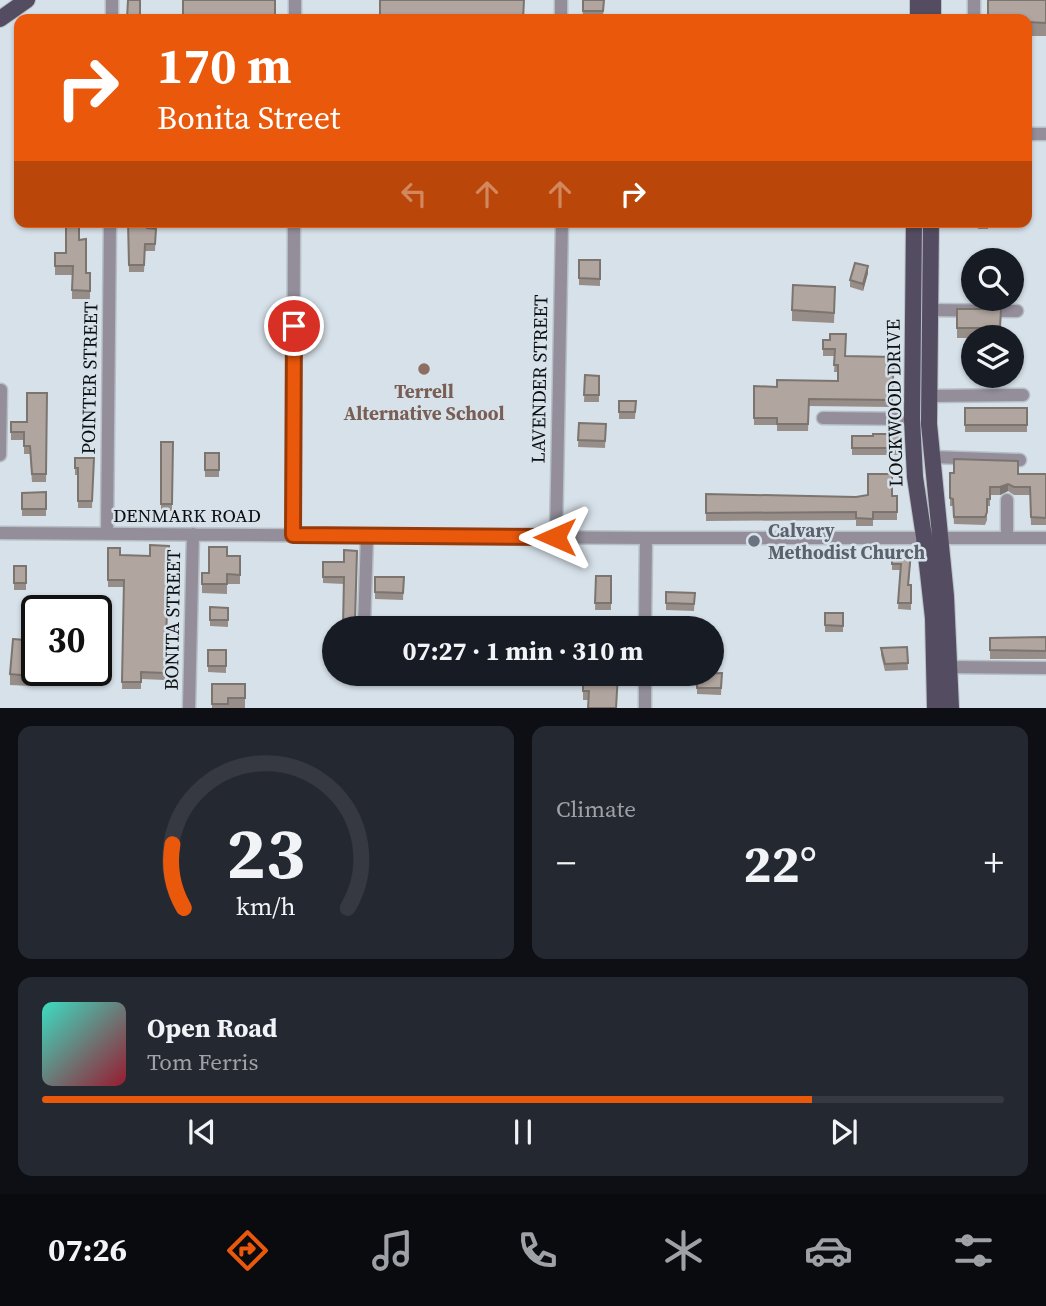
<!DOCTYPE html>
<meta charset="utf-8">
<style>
:root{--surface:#171b24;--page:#242831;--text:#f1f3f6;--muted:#9ea1a6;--line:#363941;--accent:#ea580c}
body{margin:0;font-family:"Source Serif 4",serif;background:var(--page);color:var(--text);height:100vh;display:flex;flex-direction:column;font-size:26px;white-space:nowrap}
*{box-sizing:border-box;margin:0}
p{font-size:23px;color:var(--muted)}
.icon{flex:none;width:38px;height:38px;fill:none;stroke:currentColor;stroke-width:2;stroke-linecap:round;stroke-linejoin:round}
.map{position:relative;height:708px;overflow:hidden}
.details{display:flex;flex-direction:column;gap:18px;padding:18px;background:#0d0f14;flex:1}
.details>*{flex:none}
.top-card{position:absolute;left:14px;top:14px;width:1018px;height:214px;border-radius:14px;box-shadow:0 2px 5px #0004;background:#ea580c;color:#fff;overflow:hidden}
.buttons{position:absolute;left:961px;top:248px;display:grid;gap:14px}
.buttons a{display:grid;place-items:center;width:63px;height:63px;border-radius:50%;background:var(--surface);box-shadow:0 2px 5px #0004;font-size:35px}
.speed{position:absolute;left:21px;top:595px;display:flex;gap:14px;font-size:35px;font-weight:700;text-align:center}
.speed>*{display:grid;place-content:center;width:91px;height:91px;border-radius:50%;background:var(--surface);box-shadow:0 2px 5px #0004;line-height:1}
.speed .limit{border:4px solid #111;border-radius:10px;background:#fff;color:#111}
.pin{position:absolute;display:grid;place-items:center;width:60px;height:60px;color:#fff;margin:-30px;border:4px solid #fff;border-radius:50%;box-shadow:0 2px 7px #0007}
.me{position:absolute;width:77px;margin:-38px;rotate:270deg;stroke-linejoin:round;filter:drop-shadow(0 0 5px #0008)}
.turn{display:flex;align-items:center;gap:24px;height:147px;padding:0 28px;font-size:32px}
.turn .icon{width:91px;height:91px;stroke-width:2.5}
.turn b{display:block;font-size:49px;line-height:60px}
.lanes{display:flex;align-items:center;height:66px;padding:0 28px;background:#0003;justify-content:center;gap:35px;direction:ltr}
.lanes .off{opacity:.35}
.big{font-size:52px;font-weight:700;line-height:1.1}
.details .card{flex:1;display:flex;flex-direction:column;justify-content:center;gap:10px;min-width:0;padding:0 24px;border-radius:14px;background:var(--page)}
.details .dial{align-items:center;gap:0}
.dial svg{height:182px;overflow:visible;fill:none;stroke:var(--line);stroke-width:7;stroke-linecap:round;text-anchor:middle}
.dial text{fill:var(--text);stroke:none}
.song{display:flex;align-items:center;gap:21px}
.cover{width:84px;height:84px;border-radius:10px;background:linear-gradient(135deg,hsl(170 70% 55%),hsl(350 70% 35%))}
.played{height:7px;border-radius:4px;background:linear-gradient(90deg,var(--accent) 80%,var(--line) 80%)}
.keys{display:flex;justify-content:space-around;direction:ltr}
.heat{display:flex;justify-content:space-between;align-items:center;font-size:38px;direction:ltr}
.details .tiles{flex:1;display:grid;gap:18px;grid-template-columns:1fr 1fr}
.card:last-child{grid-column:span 2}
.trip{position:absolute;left:322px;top:616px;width:402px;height:70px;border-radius:35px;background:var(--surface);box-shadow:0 2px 5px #0004;font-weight:700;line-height:70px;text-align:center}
.menu{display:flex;height:112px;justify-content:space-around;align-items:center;background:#090b0e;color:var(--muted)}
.menu .icon{width:49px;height:49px}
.menu .active{color:var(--accent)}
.menu b{font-size:32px;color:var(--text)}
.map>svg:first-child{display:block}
</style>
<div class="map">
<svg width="1046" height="708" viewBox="0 0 1046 708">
<rect width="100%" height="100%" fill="#d7e1e9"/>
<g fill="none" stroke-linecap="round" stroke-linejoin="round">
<!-- minor casing -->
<g stroke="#b6bfc6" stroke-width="15">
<path id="minor" d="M112,19v-19
M295,19v-19
M561,19v-19
M974,19v-19
M1027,134h19
M930,310l87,1
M929,396l94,-1
M823,418l89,1
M0,455l1,-65
M932,457l88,3
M0,533l646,5h400
M107,534l3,-312
M293,535l1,-313
M556,537l6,-315
M1007,538v-38
M364,628l3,-92
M645,628l1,-90
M950,667l96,1
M189,708l4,-174
M645,708v-34"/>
</g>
<!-- major casing -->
<g stroke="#b6bfc6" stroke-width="18">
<path id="major" d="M0,19l27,-19
M918,19v-19
M933,19v-19
M914,222l-2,197 3,58 9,60 9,81 2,90
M931,222l-2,202 17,172 5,112"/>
</g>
<!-- minor -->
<use href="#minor" stroke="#938e9a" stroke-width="12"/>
<!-- major -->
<use href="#major" stroke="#544c60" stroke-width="16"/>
</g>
<!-- wall -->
<path fill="#978e89" d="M183,0h93l-1,19h-92z
M582,0h22l-1,18 -20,-1z
M1046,0v36h-19v-17z
M63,222h27v1h-11v17l7,33h4v26h-18v-24h-17v-22h11l-1,-30z
M126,222h21v6l9,1 -1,22h-10l-1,21h-15l-1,-49h-2z
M572,222h96v3l-96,-1z
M977,222h11v7h-10z
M579,260h21v26l-21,-1z
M868,273l-5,18 -13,-4v-7z
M835,297l-1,26 -42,-2v-11z
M957,309h44l-1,29h-43z
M823,340l22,16 49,1 -2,50 -83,-1 -1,25h-31v-6h-23v-39l23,1 61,-6v-9h-4l1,-16h-12z
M585,375l14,1v26h-15z
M47,393l-1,89h-14l-2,-28h-6v-14h-13v-18h16z
M619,401h17l-1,18h-16z
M965,408h62v24h-62z
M579,423l27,1 -1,24 -27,-1z
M900,434v21h-48v-19h21z
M161,442h12l-1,69h-11z
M205,453h14v24h-14z
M75,458h19l-2,50h-14v-33h-3z
M950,473l96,1v51h-15l-1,-30h-16l-6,-4 -8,4h-10v11h-3v14l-2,5 -31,-1 -1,-18h-3z
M46,492v24h-24v-23z
M706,494l150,3 41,-1v24h-24v6h-17v-6l-150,1z
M169,546l-4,134 -24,-1v10h-19l2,-102h-16v-39l12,7 30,1z
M892,552h19l-2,33h2v25l-13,-1 2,-39h-8z
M227,556h13v28h-13v10l-25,-1v-20h7z
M323,562h21l11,59 -11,-37 -21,-1z
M14,566h12v24h-12z
M596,576h15v34h-16z
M375,577h29l-1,23 -28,-1z
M666,592l29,1 -1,18 -28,-1z
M210,607l18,1v19l-18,-1z
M825,613h18v19h-18z
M1046,637v22h-56v-21z
M37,641v25h-5l-1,20 -21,-1v-11z
M907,647l1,23 -23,1 -4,-16v-7z
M208,650h18v23l-18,-1z
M722,673l-1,22 -24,-1v-20z
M618,674l-30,26h-5v-19h8z
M212,684h33v24h-33z"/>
<!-- shaded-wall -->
<path fill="#7b746f" d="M868,266v7l-5,18v-7z
M1008,484v7l-8,4v-8z"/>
<!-- building -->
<path fill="#b0a59f" stroke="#7b746f" stroke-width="2" d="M128,0h12v19h-13z
M183,0h92v16l-48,-1v4h-28v-3h-16z
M380,0h144l-1,19h-143z
M583,0h21l-1,11h-20z
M988,0h58v23l-19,-1v-3h-39z
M66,222h13v18l7,-1v34h4v18l-18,-1 1,-24h-18v-13h11z
M128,222h19v6l9,1 -1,15h-10l-1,21h-15z
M579,260h21v19l-21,-1z
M855,263l13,3 -5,18 -13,-4z
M793,285l42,2 -1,26 -42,-3z
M957,309h44l-1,19h-43z
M830,334h16l-1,22 49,1 -2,43 -83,-1 -1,25h-31v-6h-23v-32l23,1v-7l61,1v-16h-4l1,-16h-12v-9h7z
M585,375l14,1v19h-15z
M27,393h20l-1,81h-14l-2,-28h-6v-14h-13v-10h16z
M619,401h17l-1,11h-16z
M965,408h62v17h-62z
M579,423l27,1 -1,17 -27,-1z
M873,434h27v14h-48v-12h21z
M161,442h12l-1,62h-11z
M205,453h14v17h-14z
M75,458h19l-2,43h-14v-33h-3z
M954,459l64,2v13h28v44l-15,-1 -1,-30h-16l-6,-3 -8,3h-10v12h-3v13l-2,5h-31l-1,-18 -3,-1v-25h4z
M868,474h24v22h5v16h-24v7l-17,-1v-6l-150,1v-19l150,3 12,-2z
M46,492v17h-24v-16z
M150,545l19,1 -4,127 -24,-1v10h-19l2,-102h-16v-32h12v7l30,1z
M209,547h18v9h13v19l-13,-1v10h-25v-11h7z
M344,550l13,1 -2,70 2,7h-14l1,-51h-21v-15h21z
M892,552h19l-3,33h3v18h-13l3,-39h-9z
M14,566h12v17h-12z
M596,576h15v27h-16z
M375,577h29l-1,16 -28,-1z
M666,592l29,1 -1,11 -28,-1z
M210,607l18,1v12h-18z
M825,613h18v13l-18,-1z
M1046,637v14l-56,-1v-12z
M13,639l24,2v15h-5l-1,20 -21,-2z
M907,647l1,16 -23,1 -4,-16z
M208,650h18v16h-18z
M722,673l-1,15h-24v-14z
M591,674h27l-2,34h-28l1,-17h-6v-10h8z
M212,684h33v14h-17v6h-16z"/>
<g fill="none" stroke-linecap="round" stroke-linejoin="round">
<!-- route casing -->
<g stroke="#983908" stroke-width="18">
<path id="route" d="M294,326l-1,209 262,2"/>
</g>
<!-- route -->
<use href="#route" stroke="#ea580c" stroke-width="12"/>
</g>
<!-- markers -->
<circle fill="#8d6e63" stroke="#d7e1e9" stroke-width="2.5" cx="424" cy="369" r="7"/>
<circle fill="#6b7280" stroke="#d7e1e9" stroke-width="2.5" cx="754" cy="541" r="7"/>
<g text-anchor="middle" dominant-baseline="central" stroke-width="5" stroke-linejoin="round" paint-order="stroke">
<!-- street labels -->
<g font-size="19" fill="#0b0f11" stroke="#d7e1e9">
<text transform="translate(89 378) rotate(-89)">POINTER STREET</text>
<text transform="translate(539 379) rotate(-89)">LAVENDER STREET</text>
<text transform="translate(894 403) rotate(-91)">LOCKWOOD DRIVE</text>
<text x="187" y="515">DENMARK ROAD</text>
<text transform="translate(172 620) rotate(-89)">BONITA STREET</text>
</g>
<!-- education labels -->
<g font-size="19" font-weight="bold" fill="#785e54" stroke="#d7e1e9">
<text x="424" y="391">Terrell<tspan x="424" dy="22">Alternative School</tspan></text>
</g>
<!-- worship labels -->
<g font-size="19" font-weight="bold" fill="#5b616d" stroke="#d7e1e9" text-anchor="start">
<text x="768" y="530">Calvary<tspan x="768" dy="22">Methodist Church</tspan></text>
</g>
</g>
</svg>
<div class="buttons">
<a><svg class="icon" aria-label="search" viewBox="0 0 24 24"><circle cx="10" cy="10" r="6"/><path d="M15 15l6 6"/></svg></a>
<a><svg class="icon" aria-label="layers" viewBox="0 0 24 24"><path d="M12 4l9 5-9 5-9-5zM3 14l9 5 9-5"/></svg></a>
</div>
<div class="speed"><div class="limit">30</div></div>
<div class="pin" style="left:294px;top:326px;background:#d93025"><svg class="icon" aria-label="arrive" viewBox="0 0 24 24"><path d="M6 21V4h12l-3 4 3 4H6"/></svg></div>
<svg class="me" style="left:555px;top:537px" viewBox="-20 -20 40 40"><path d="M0-17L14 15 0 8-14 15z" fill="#ea580c" stroke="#fff" stroke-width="4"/></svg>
<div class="trip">07:27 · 1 min · 310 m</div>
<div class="top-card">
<div class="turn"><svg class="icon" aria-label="right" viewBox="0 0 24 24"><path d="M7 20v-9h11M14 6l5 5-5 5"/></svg><div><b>170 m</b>Bonita Street</div></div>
<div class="lanes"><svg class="icon off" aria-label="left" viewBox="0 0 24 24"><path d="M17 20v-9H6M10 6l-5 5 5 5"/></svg><svg class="icon off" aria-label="ahead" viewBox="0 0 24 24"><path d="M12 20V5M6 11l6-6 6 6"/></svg><svg class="icon off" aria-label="ahead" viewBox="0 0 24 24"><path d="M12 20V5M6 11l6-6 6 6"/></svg><svg class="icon" aria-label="right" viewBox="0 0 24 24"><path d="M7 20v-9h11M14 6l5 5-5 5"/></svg></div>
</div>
</div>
<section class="details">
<div class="tiles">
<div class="card dial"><svg viewBox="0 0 100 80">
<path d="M14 69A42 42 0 1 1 86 69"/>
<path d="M14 69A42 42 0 0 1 9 41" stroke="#ea580c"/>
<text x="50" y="56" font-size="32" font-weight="700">23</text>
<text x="50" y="72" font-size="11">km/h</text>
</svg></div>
<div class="card"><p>Climate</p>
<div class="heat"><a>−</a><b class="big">22°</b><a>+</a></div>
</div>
<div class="card">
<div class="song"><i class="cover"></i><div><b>Open Road</b><p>Tom Ferris</p></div></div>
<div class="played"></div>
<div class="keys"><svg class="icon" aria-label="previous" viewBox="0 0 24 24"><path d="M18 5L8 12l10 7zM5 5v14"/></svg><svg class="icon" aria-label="pause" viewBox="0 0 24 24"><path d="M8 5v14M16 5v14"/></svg><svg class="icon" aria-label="next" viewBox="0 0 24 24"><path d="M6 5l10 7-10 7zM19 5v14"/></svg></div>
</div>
</div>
</section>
<nav class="menu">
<b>07:26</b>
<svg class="icon active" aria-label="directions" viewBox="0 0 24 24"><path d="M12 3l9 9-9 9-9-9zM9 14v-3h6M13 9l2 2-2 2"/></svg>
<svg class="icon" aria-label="music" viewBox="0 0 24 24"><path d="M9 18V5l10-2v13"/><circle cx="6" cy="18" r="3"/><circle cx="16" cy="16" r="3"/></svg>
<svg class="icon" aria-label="phone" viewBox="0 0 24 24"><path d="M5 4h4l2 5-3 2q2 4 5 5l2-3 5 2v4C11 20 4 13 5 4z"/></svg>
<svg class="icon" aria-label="climate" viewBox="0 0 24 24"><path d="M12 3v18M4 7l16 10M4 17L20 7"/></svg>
<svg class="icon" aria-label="car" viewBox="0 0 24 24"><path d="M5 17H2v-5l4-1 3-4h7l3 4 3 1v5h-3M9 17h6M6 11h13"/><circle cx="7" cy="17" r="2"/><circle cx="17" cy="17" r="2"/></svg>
<svg class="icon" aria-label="filters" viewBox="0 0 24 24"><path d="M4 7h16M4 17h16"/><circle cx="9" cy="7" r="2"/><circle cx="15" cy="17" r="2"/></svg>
</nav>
